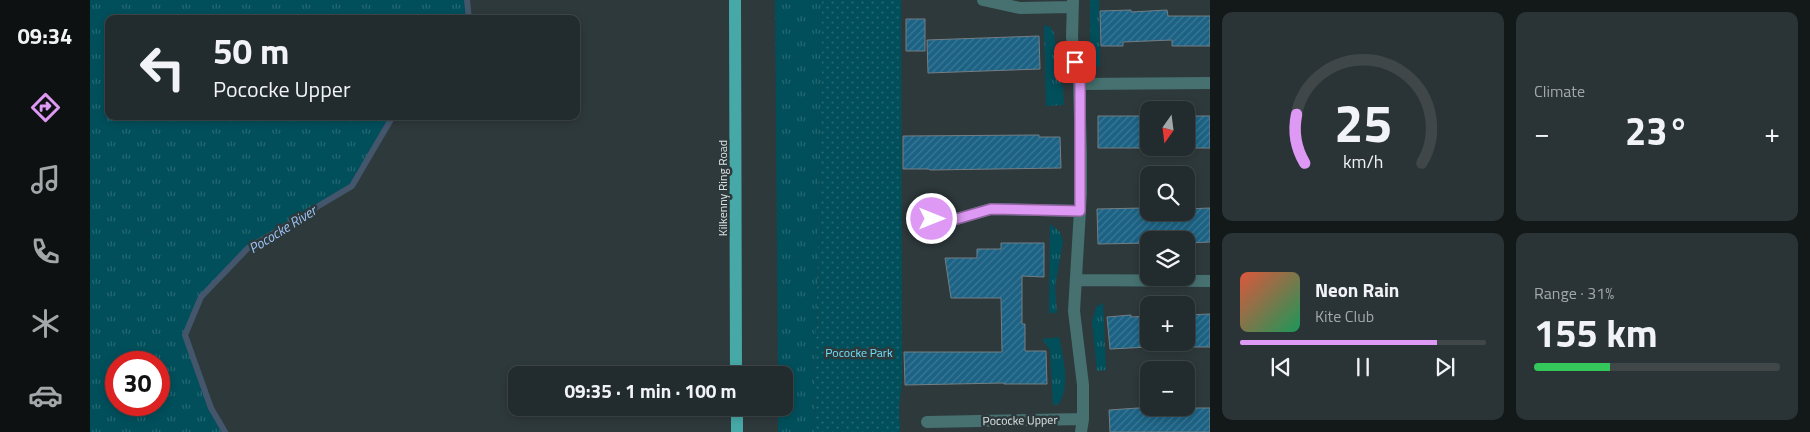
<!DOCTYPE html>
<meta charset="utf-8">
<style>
:root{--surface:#222b2d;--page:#2a3335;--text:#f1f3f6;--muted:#a2a7aa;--line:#3f4749;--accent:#dd99f4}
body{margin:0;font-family:"Titillium Web",sans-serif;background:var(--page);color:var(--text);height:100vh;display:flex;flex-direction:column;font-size:19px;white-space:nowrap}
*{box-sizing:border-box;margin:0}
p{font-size:16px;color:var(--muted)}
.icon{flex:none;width:28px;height:28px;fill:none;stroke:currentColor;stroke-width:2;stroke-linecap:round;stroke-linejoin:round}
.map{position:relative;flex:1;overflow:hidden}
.side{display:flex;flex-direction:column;gap:12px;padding:12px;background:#131819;width:600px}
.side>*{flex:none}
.hud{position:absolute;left:15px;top:15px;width:475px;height:105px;border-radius:10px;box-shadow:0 2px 8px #0003,0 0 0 1px var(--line);background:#222b2d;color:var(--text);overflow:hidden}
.needle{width:32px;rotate:194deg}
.buttons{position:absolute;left:1050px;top:101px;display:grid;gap:10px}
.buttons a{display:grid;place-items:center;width:55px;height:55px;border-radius:10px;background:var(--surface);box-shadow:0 2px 8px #0003,0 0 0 1px var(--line);font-size:25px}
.speed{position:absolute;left:15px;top:351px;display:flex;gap:10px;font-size:25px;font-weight:700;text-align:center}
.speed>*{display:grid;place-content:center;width:65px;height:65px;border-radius:50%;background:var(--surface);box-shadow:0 2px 8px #0003,0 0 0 1px var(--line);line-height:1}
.speed .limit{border:8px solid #d22;background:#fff;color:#111}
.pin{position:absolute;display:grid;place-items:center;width:42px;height:42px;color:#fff;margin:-21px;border-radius:10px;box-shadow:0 2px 8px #0006}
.me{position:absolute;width:55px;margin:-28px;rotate:90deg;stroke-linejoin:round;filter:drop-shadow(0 0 4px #0008)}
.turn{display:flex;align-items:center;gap:18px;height:105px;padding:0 25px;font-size:22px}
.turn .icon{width:65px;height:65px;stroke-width:2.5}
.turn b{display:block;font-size:35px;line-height:42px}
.big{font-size:38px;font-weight:700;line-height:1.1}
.side .card{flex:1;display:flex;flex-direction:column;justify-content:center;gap:8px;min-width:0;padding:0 18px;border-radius:10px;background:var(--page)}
.side .dial{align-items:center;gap:0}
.dial svg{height:130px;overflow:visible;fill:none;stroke:var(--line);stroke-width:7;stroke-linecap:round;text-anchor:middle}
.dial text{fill:var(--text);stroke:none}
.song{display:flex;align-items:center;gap:15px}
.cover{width:60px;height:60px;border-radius:8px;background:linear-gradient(135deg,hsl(10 70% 55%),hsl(150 70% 35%))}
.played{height:5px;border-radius:2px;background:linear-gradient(90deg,var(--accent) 80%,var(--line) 80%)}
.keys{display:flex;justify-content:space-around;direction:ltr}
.heat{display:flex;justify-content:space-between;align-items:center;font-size:28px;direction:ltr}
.charge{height:8px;border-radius:4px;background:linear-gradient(90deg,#34c759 31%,var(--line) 0)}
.side .tiles{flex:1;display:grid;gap:12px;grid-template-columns:repeat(2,1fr)}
.trip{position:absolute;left:418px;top:366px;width:285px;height:50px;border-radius:10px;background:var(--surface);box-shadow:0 2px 8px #0003,0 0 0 1px var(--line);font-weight:700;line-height:50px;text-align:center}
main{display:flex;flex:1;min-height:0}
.dock{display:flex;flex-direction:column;width:90px;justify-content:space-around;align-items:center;background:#0e1112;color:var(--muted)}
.dock .icon{width:35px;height:35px}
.dock .on{color:var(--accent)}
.dock b{font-size:22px;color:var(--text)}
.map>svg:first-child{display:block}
</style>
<main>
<nav class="dock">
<b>09:34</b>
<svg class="icon on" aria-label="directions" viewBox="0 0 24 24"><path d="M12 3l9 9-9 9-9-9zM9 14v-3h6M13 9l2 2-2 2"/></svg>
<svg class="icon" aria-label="music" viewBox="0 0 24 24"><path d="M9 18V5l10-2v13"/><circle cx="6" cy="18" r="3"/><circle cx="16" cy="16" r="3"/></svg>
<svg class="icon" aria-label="phone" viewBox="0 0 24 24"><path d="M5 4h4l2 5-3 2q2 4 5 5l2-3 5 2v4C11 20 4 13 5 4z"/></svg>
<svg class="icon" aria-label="climate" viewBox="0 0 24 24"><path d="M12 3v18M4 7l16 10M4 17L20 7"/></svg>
<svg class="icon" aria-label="car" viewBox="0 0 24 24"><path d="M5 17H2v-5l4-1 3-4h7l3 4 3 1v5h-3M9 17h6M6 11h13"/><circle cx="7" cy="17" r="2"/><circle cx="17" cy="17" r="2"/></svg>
</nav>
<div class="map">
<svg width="1120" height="432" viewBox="0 0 1120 432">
<defs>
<pattern id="grass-tufts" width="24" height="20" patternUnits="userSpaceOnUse" patternTransform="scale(1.25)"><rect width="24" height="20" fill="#004f5b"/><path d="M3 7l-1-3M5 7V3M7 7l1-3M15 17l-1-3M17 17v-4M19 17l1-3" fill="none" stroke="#256872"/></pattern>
<pattern id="park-dots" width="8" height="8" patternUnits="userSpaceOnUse" patternTransform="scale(1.25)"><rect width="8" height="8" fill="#004f5b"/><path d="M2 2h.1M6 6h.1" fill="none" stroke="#256872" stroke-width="1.8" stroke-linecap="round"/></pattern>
<pattern id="building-hatch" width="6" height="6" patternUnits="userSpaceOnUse" patternTransform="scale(1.25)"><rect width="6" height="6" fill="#1c6284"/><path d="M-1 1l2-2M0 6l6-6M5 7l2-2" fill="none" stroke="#3c7895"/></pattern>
</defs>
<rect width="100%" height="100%" fill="#2e393c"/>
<!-- grass -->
<path fill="url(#grass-tufts)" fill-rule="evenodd" d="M0,0h377l2,19h-360v97h284l-41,70 -104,62 -47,49 -15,38 36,97h-132zM69,362v43h-43v-43z
M685,0h47v70l-8,362h-36v-24h6v-33h-6z
M1000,0h9l1,66h-5l-3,-3 -2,-25z
M954,25l6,2 4,6 3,24 6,31 1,17 -18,1z
M960,224l10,8 3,9 -8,46 2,26h-8z
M1013,303l3,67 -9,1 -5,-49 4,-15z
M969,337c4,22 12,46 0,67l-6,1 -3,-55 -8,-11z"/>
<!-- park -->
<path fill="url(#park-dots)" d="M732,0h79l1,381 -3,27 1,24h-86l8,-362z"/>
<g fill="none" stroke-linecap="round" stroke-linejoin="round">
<!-- stream -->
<path stroke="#44566c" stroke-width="6" d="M377,0l2,19
M135,432l-14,-24 -26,-73 16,-38 47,-49 104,-62 41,-70"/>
</g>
<!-- building -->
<path fill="url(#building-hatch)" stroke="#737e85" d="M1041,10v2l36,-2 1,6h42v30h-38v-6l-49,2v4h-22l-1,-35z
M816,19h19v32h-19z
M949,36l1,33 -112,4 -1,-33z
M1008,116h51v32h-51z
M1099,116h21v32h-21z
M949,135v2h21l1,31 -131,2 -1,-1h-26v-33z
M1054,208l5,1v3h39l-1,-3 23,-1v34l-22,1v-3h-39v3l-51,1 -1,-35z
M911,243h43v34l-22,-1v48h3v27h21l1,33h-43v-1l-99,2 -1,-33h98l-1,-54h-50l-6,-40h32v-9h24z
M1120,314v33h-24v-32z
M1041,315v2l18,-1v31l-39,2 -3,-32z
M1048,408h72v24h-100l-1,-22z"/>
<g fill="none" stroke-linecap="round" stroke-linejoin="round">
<!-- street -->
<path stroke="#467170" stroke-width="12" d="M893,0l37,8 52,-1
M983,0l-1,37 3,25 4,22 2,70v39l-7,118 9,74v34l-2,13
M989,84l131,-1
M843,219l20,1 38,-11 89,2
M986,280l134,1
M837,422l156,-3"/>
<!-- primary -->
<path stroke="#47a9a7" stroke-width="12" d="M645,0l1,375
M647,408v24"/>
</g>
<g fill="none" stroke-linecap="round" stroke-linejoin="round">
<!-- route casing -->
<g stroke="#90639f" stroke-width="12">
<path id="route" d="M842,219l21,1 38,-11 89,2v-127l-5,-22"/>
</g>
<!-- route -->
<use href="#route" stroke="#dd99f4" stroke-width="9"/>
</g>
<g text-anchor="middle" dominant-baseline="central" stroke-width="5" stroke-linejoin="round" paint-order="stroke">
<!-- street labels -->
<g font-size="12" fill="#dae1e2" stroke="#2e393c">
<text transform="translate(632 188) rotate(-90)">Kilkenny Ring Road</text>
<text transform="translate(930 420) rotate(-1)">Pococke Upper</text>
</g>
<!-- park labels -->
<g font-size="12" fill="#6de1fa" stroke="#2e393c">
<text x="769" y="352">Pococke Park</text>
</g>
<!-- water labels -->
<g font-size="14" font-style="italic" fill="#9ec5f7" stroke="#2e393c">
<text transform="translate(192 229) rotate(-32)">Pococke River</text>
</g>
</g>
</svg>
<div class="buttons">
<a><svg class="needle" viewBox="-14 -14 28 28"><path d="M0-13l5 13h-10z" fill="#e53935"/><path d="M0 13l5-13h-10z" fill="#a2a7aa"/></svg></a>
<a><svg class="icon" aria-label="search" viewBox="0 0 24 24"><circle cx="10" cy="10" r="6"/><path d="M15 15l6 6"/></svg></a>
<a><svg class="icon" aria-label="layers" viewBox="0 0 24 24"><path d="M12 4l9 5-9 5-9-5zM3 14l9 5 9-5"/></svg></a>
<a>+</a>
<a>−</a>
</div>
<div class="speed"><div class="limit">30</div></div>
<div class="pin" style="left:985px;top:62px;background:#d93025"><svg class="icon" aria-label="arrive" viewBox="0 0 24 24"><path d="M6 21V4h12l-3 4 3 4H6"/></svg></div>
<svg class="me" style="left:842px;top:219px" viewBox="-20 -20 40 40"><circle r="17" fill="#dd99f4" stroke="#fff" stroke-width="3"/><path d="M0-11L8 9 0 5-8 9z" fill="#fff"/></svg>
<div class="trip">09:35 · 1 min · 100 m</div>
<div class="hud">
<div class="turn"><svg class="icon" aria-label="left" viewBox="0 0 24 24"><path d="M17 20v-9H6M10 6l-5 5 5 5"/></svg><div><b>50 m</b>Pococke Upper</div></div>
</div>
</div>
<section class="side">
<div class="tiles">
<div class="card dial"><svg viewBox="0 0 100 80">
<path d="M14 69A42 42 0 1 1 86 69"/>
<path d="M14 69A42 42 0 0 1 9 39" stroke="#dd99f4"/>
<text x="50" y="56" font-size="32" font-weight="700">25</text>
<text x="50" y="72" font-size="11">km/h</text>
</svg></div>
<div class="card"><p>Climate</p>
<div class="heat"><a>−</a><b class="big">23°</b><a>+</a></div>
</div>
<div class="card">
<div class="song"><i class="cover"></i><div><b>Neon Rain</b><p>Kite Club</p></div></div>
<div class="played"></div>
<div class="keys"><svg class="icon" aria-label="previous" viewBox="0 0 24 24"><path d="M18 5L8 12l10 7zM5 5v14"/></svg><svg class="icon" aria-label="pause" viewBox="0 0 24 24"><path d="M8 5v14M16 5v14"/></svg><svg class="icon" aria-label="next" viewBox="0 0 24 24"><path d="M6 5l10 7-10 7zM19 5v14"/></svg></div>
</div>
<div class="card"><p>Range · 31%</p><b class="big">155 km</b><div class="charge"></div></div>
</div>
</section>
</main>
